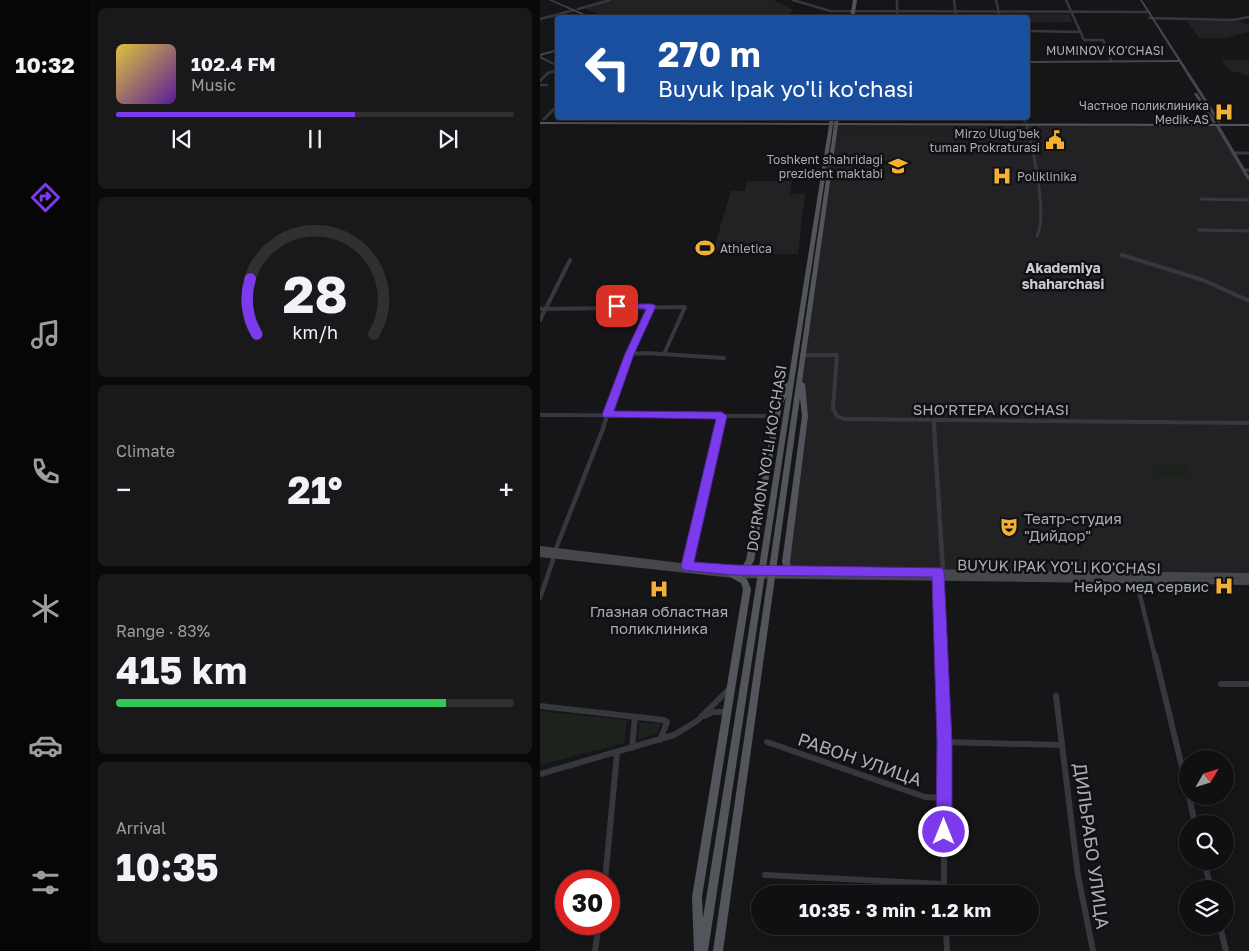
<!DOCTYPE html>
<meta charset="utf-8">
<style>
:root{--surface:#101012;--page:#19191b;--text:#f1f3f6;--muted:#9c9d9f;--line:#303032;--accent:#7c3aed}
body{margin:0;font-family:"Golos Text",sans-serif;background:var(--page);color:var(--text);height:100vh;display:flex;flex-direction:column;font-size:19px;white-space:nowrap}
*{box-sizing:border-box;margin:0}
p{font-size:16px;color:var(--muted)}
.icon{flex:none;width:28px;height:28px;fill:none;stroke:currentColor;stroke-width:2;stroke-linecap:round;stroke-linejoin:round}
.map{position:relative;flex:1;overflow:hidden}
.panel{display:flex;flex-direction:column;gap:8px;padding:8px;background:#09090a;width:450px}
.panel>*{flex:none}
.top-card{position:absolute;left:15px;top:15px;width:475px;height:105px;border-radius:5px;box-shadow:0 2px 12px #0003,0 0 0 1px var(--line);background:#1a4fa0;color:#fff;overflow:hidden}
.needle{width:32px;rotate:52deg}
.fabs{position:absolute;left:639px;top:750px;display:grid;gap:10px}
.fabs a{display:grid;place-items:center;width:55px;height:55px;border-radius:50%;background:var(--surface);box-shadow:0 2px 12px #0003,0 0 0 1px var(--line);font-size:25px}
.speed{position:absolute;left:15px;top:870px;display:flex;gap:10px;font-size:25px;font-weight:700;text-align:center}
.speed>*{display:grid;place-content:center;width:65px;height:65px;border-radius:50%;background:var(--surface);box-shadow:0 2px 12px #0003,0 0 0 1px var(--line);line-height:1}
.speed .limit{border:8px solid #d22;background:#fff;color:#111}
.pin{position:absolute;display:grid;place-items:center;width:42px;height:42px;color:#fff;margin:-21px;border-radius:10px;box-shadow:0 2px 8px #0006}
.me{position:absolute;width:55px;margin:-28px;rotate:0deg;stroke-linejoin:round;filter:drop-shadow(0 0 4px #0008)}
.turn{display:flex;align-items:center;gap:18px;height:105px;padding:0 20px;font-size:22px}
.turn .icon{width:65px;height:65px;stroke-width:2.5}
.turn b{display:block;font-size:35px;line-height:42px}
.big{font-size:38px;font-weight:700;line-height:1.1}
.panel .widget{flex:1;display:flex;flex-direction:column;justify-content:center;gap:8px;min-width:0;padding:0 18px;border-radius:8px;background:var(--page)}
.panel .dial{align-items:center;gap:0}
.dial svg{height:130px;overflow:visible;fill:none;stroke:var(--line);stroke-width:7;stroke-linecap:round;text-anchor:middle}
.dial text{fill:var(--text);stroke:none}
.song{display:flex;align-items:center;gap:15px}
.cover{width:60px;height:60px;border-radius:8px;background:linear-gradient(135deg,hsl(50 70% 55%),hsl(270 70% 35%))}
.played{height:5px;border-radius:2px;background:linear-gradient(90deg,var(--accent) 60%,var(--line) 60%)}
.keys{display:flex;justify-content:space-around;direction:ltr}
.heat{display:flex;justify-content:space-between;align-items:center;font-size:28px;direction:ltr}
.charge{height:8px;border-radius:4px;background:linear-gradient(90deg,#34c759 83%,var(--line) 0)}
.trip{position:absolute;left:211px;top:885px;width:288px;height:50px;border-radius:25px;background:var(--surface);box-shadow:0 2px 12px #0003,0 0 0 1px var(--line);font-weight:700;line-height:50px;text-align:center}
main{display:flex;flex:1;min-height:0}
.tabs{display:flex;flex-direction:column;width:90px;justify-content:space-around;align-items:center;background:#060607;color:var(--muted)}
.tabs .icon{width:35px;height:35px}
.tabs .selected{color:var(--accent)}
.tabs b{font-size:22px;color:var(--text)}
.map>svg:first-child{display:block}
</style>
<main>
<nav class="tabs">
<b>10:32</b>
<svg class="icon selected" aria-label="directions" viewBox="0 0 24 24"><path d="M12 3l9 9-9 9-9-9zM9 14v-3h6M13 9l2 2-2 2"/></svg>
<svg class="icon" aria-label="music" viewBox="0 0 24 24"><path d="M9 18V5l10-2v13"/><circle cx="6" cy="18" r="3"/><circle cx="16" cy="16" r="3"/></svg>
<svg class="icon" aria-label="phone" viewBox="0 0 24 24"><path d="M5 4h4l2 5-3 2q2 4 5 5l2-3 5 2v4C11 20 4 13 5 4z"/></svg>
<svg class="icon" aria-label="climate" viewBox="0 0 24 24"><path d="M12 3v18M4 7l16 10M4 17L20 7"/></svg>
<svg class="icon" aria-label="car" viewBox="0 0 24 24"><path d="M5 17H2v-5l4-1 3-4h7l3 4 3 1v5h-3M9 17h6M6 11h13"/><circle cx="7" cy="17" r="2"/><circle cx="17" cy="17" r="2"/></svg>
<svg class="icon" aria-label="filters" viewBox="0 0 24 24"><path d="M4 7h16M4 17h16"/><circle cx="9" cy="7" r="2"/><circle cx="15" cy="17" r="2"/></svg>
</nav>
<section class="panel">
<div class="widget">
<div class="song"><i class="cover"></i><div><b>102.4 FM</b><p>Music</p></div></div>
<div class="played"></div>
<div class="keys"><svg class="icon" aria-label="previous" viewBox="0 0 24 24"><path d="M18 5L8 12l10 7zM5 5v14"/></svg><svg class="icon" aria-label="pause" viewBox="0 0 24 24"><path d="M8 5v14M16 5v14"/></svg><svg class="icon" aria-label="next" viewBox="0 0 24 24"><path d="M6 5l10 7-10 7zM19 5v14"/></svg></div>
</div>
<div class="widget dial"><svg viewBox="0 0 100 80">
<path d="M14 69A42 42 0 1 1 86 69"/>
<path d="M14 69A42 42 0 0 1 10 35" stroke="#7c3aed"/>
<text x="50" y="56" font-size="32" font-weight="700">28</text>
<text x="50" y="72" font-size="11">km/h</text>
</svg></div>
<div class="widget"><p>Climate</p>
<div class="heat"><a>−</a><b class="big">21°</b><a>+</a></div>
</div>
<div class="widget"><p>Range · 83%</p><b class="big">415 km</b><div class="charge"></div></div>
<div class="widget"><p>Arrival</p><b class="big">10:35</b></div>
</section>
<div class="map">
<svg width="709" height="951" viewBox="0 0 709 951">
<rect width="100%" height="100%" fill="#161618"/>
<!-- built -->
<path fill="#222225" d="M73,0h160l21,10 -11,8h-176l-24,-10z
M486,14h43l3,8h-44z
M647,21h52l10,5v6l-24,6h-26z
M681,60h28v16l-20,-6z
M297,124l380,1 32,54v397l-461,-8 17,-152 -4,-42z
M207,181h45l-2,13h15l-7,60h-48v-3h-37l18,-60h14z"/>
<!-- green -->
<path fill="#1c231d" d="M611,463l35,1 4,12 -35,-1z
M0,711l87,9 -3,23 -84,22z
M99,723h22l-4,11 -19,5z"/>
<g fill="none" stroke-linecap="round" stroke-linejoin="round">
<!-- street-far4 -->
<path stroke="#37383d" stroke-width="2.5" d="M253,0l37,11 319,1
M357,0v18
M414,0l2,18
M456,0l4,18
M526,0l18,40h19l8,20
M38,9l32,-9
M609,18l84,2 16,-3
M0,19l34,-9
M488,31l52,1
M0,57l18,9
M0,81l8,-8 10,-3
M0,85h7
M14,109l4,-4"/>
<!-- street-far3 -->
<path stroke="#37383d" stroke-width="3" d="M484,118l1,3
M4,119l11,-11
M487,125c6,25 21,89 10,111
M693,153h16
M703,170h6
M661,199l48,1
M659,230l50,1"/>
<!-- street-far2 -->
<path stroke="#37383d" stroke-width="4" d="M582,255l81,25 46,21
M0,309l145,-2 -21,47
M0,320l30,-60
M90,354l16,-1 78,5
M262,355h35l-4,54 4,7 7,3 405,4
M0,415l225,1
M394,420v7
M63,427l23,-60 26,-60
M179,427l3,-11"/>
<!-- street-far1 -->
<path stroke="#37383d" stroke-width="4.5" d="M394,426l9,146
M15,551l49,-125
M147,568l33,-142
M398,578l3,79
M596,579l19,78
M0,598l13,-38 -1,-4"/>
<!-- street -->
<path stroke="#37383d" stroke-width="6" d="M401,655l3,87v152
M615,655l33,137
M681,684h28
M516,696l22,179 15,76
M0,706l124,14 3,2 -7,18
M164,716l9,-4h13
M227,742l158,55 19,1
M404,742l118,3
M92,748l3,-31
M0,774l134,-39 23,-14 31,-31
M649,796l6,28
M664,861l7,28
M225,875l178,9
M65,881l12,-128
M406,926l1,25
M680,926l6,25
M55,951l4,-27"/>
<!-- secondary -->
<path fill="#45474d" fill-rule="evenodd" d="M9,0h3l42,18h-5z
M600,0h2l79,122 -1,1 -3,-1 -38,-60 -151,1v-2l150,-1z
M18,49v2l-18,5v-2z
M655,93h2l19,29 -1,1h-2l-19,-29z
M676,124l3,1 30,51v4l-2,-1 -32,-54z
M0,546l141,17 53,4 515,6v6l-145,-2 145,2v6l-516,-7 -193,-21z"/>
<!-- primary -->
<path fill="#53555c" fill-rule="evenodd" d="M313,0h4l-3,18h-4z
M290,118h4l-1,5h1l1,-5h4l-1,5 411,1v2l-411,-1 -36,257 3,2 3,32 -18,146 1,4 8,2 1,2 -1,2 -3,1 -11,-3 -3,-8 20,-146 -2,-18 -77,553h-10l121,-826h-1l-125,826h-14l-2,-54 51,-308 -2,-6 -11,-6 -1,-2 3,-3 -2,-2 1,-2 12,-3 3,-5 30,-155 9,-21 3,-2 41,-257 -289,-1v-2l289,1zM246,397l-83,521 -1,-21 49,-308 -4,-10 -11,-6 13,-4 5,-8 28,-156z"/>
</g>
<!-- route -->
<path fill="#7c3aed" stroke="#51269a" d="M77,304h35l4,2 -22,48 -20,57 108,1 5,4 -33,146 40,3 208,3 2,4 8,170v90l-3,6 -5,2 -6,-2 -2,-6 1,-90 -5,-165 -198,-2 -51,-5 -2,-4 35,-147 -113,-2 -1,-2 23,-61 21,-45 -32,-1 -2,-2z"/>
<!-- icons -->
<defs>
<g id="hospital-bare" transform="scale(1.5)"><path d="M-5-5h3v3.5h4V-5h3V5h-3V1.5h-4V5h-3Z" fill="#f2b134" stroke="#111113" stroke-width="2.5" paint-order="stroke"/></g>
<g id="civic-bare" transform="scale(1.5)"><path d="M-.6-6.5H3V-4.5H.6V-3L4-1V1h2V6H-6V1h2V-1L-.6-3ZM-1.2 2.5V6h2.4V2.5Z" fill="#f2b134" stroke="#111113" stroke-width="2.5" paint-order="stroke"/></g>
<g id="school-bare" transform="scale(1.5)"><path d="M0-5L7-2L0 1L-7-2ZM-4 1L0 2.5L4 1V4Q0 6-4 4Z" fill="#f2b134" stroke="#111113" stroke-width="2.5" paint-order="stroke"/></g>
<g id="stadium-bare" transform="scale(1.5)"><path d="M0-5a6.5 5 0 1 0 0 10a6.5 5 0 1 0 0-10ZM-3.5-1.8h7v3.6h-7Z" fill="#f2b134" stroke="#111113" stroke-width="2.5" paint-order="stroke"/></g>
<g id="theatre-bare" transform="scale(1.5)"><path d="M-5-5.5Q0-4 5-5.5V0Q5 5 0 6Q-5 5-5 0ZM-3.3-2.5H-1v1.5H-3.3ZM1-2.5H3.3v1.5H1ZM-2.8 1Q0 5.5 2.8 1Z" fill="#f2b134" stroke="#111113" stroke-width="2.5" paint-order="stroke"/></g>
</defs>
<g fill-rule="evenodd">
<use href="#hospital-bare" x="684" y="112"/>
<use href="#civic-bare" x="515" y="140"/>
<use href="#school-bare" x="358" y="166"/>
<use href="#hospital-bare" x="462" y="176"/>
<use href="#stadium-bare" x="165" y="248"/>
<use href="#theatre-bare" x="469" y="527"/>
<use href="#hospital-bare" x="684" y="586"/>
<use href="#hospital-bare" x="119" y="589"/>
</g>
<g text-anchor="middle" dominant-baseline="central" stroke-width="5" stroke-linejoin="round" paint-order="stroke">
<!-- far-street labels -->
<g font-size="12" fill="#a8adb8" stroke="#111113">
<text x="565" y="50">MUMINOV KO'CHASI</text>
</g>
<!-- far-poi labels -->
<g font-size="12" fill="#a8adb8" stroke="#111113" text-anchor="end">
<text x="669" y="105">Частное поликлиника<tspan x="669" dy="14">Medik-AS</tspan></text>
<text x="500" y="133">Mirzo Ulug'bek<tspan x="500" dy="14">tuman Prokraturasi</tspan></text>
<text x="343" y="159">Toshkent shahridagi<tspan x="343" dy="14">prezident maktabi</tspan></text>
<text x="477" y="176" text-anchor="start">Poliklinika</text>
<text x="180" y="248" text-anchor="start">Athletica</text>
</g>
<!-- far-neighbourhood labels -->
<g font-size="14" font-weight="bold" fill="#c9ccd4" stroke="#111113">
<text x="523" y="267">Akademiya<tspan x="523" dy="16">shaharchasi</tspan></text>
</g>
<!-- street labels -->
<g font-size="15" fill="#a8adb8" stroke="#111113">
<text x="451" y="409">SHO'RTEPA KO'CHASI</text>
<text transform="translate(226 458) rotate(-81)">DO‘RMON YO‘LI KO‘CHASI</text>
<text transform="translate(519 566) rotate(1)">BUYUK IPAK YO'LI KO'CHASI</text>
</g>
<!-- poi labels -->
<g font-size="15" fill="#a8adb8" stroke="#111113" text-anchor="start">
<text x="484" y="518">Театр-студия<tspan x="484" dy="17">"Дийдор"</tspan></text>
<text x="669" y="586" text-anchor="end">Нейро мед сервис</text>
<text x="119" y="611" text-anchor="middle">Глазная областная<tspan x="119" dy="17">поликлиника</tspan></text>
</g>
<!-- near-street labels -->
<g font-size="18" fill="#a8adb8" stroke="#111113">
<text transform="translate(320 759) rotate(19)">РАВОН УЛИЦА</text>
<text transform="translate(552 846) rotate(82)">ДИЛЬРАБО УЛИЦА</text>
</g>
</g>
</svg>
<div class="fabs">
<a><svg class="needle" viewBox="-14 -14 28 28"><path d="M0-13l5 13h-10z" fill="#e53935"/><path d="M0 13l5-13h-10z" fill="#9c9d9f"/></svg></a>
<a><svg class="icon" aria-label="search" viewBox="0 0 24 24"><circle cx="10" cy="10" r="6"/><path d="M15 15l6 6"/></svg></a>
<a><svg class="icon" aria-label="layers" viewBox="0 0 24 24"><path d="M12 4l9 5-9 5-9-5zM3 14l9 5 9-5"/></svg></a>
</div>
<div class="speed"><div class="limit">30</div></div>
<div class="pin" style="left:77px;top:306px;background:#d93025"><svg class="icon" aria-label="arrive" viewBox="0 0 24 24"><path d="M6 21V4h12l-3 4 3 4H6"/></svg></div>
<svg class="me" style="left:404px;top:832px" viewBox="-20 -20 40 40"><circle r="17" fill="#7c3aed" stroke="#fff" stroke-width="3"/><path d="M0-11L8 9 0 5-8 9z" fill="#fff"/></svg>
<div class="trip">10:35 · 3 min · 1.2 km</div>
<div class="top-card">
<div class="turn"><svg class="icon" aria-label="left" viewBox="0 0 24 24"><path d="M17 20v-9H6M10 6l-5 5 5 5"/></svg><div><b>270 m</b>Buyuk Ipak yo'li ko'chasi</div></div>
</div>
</div>
</main>
